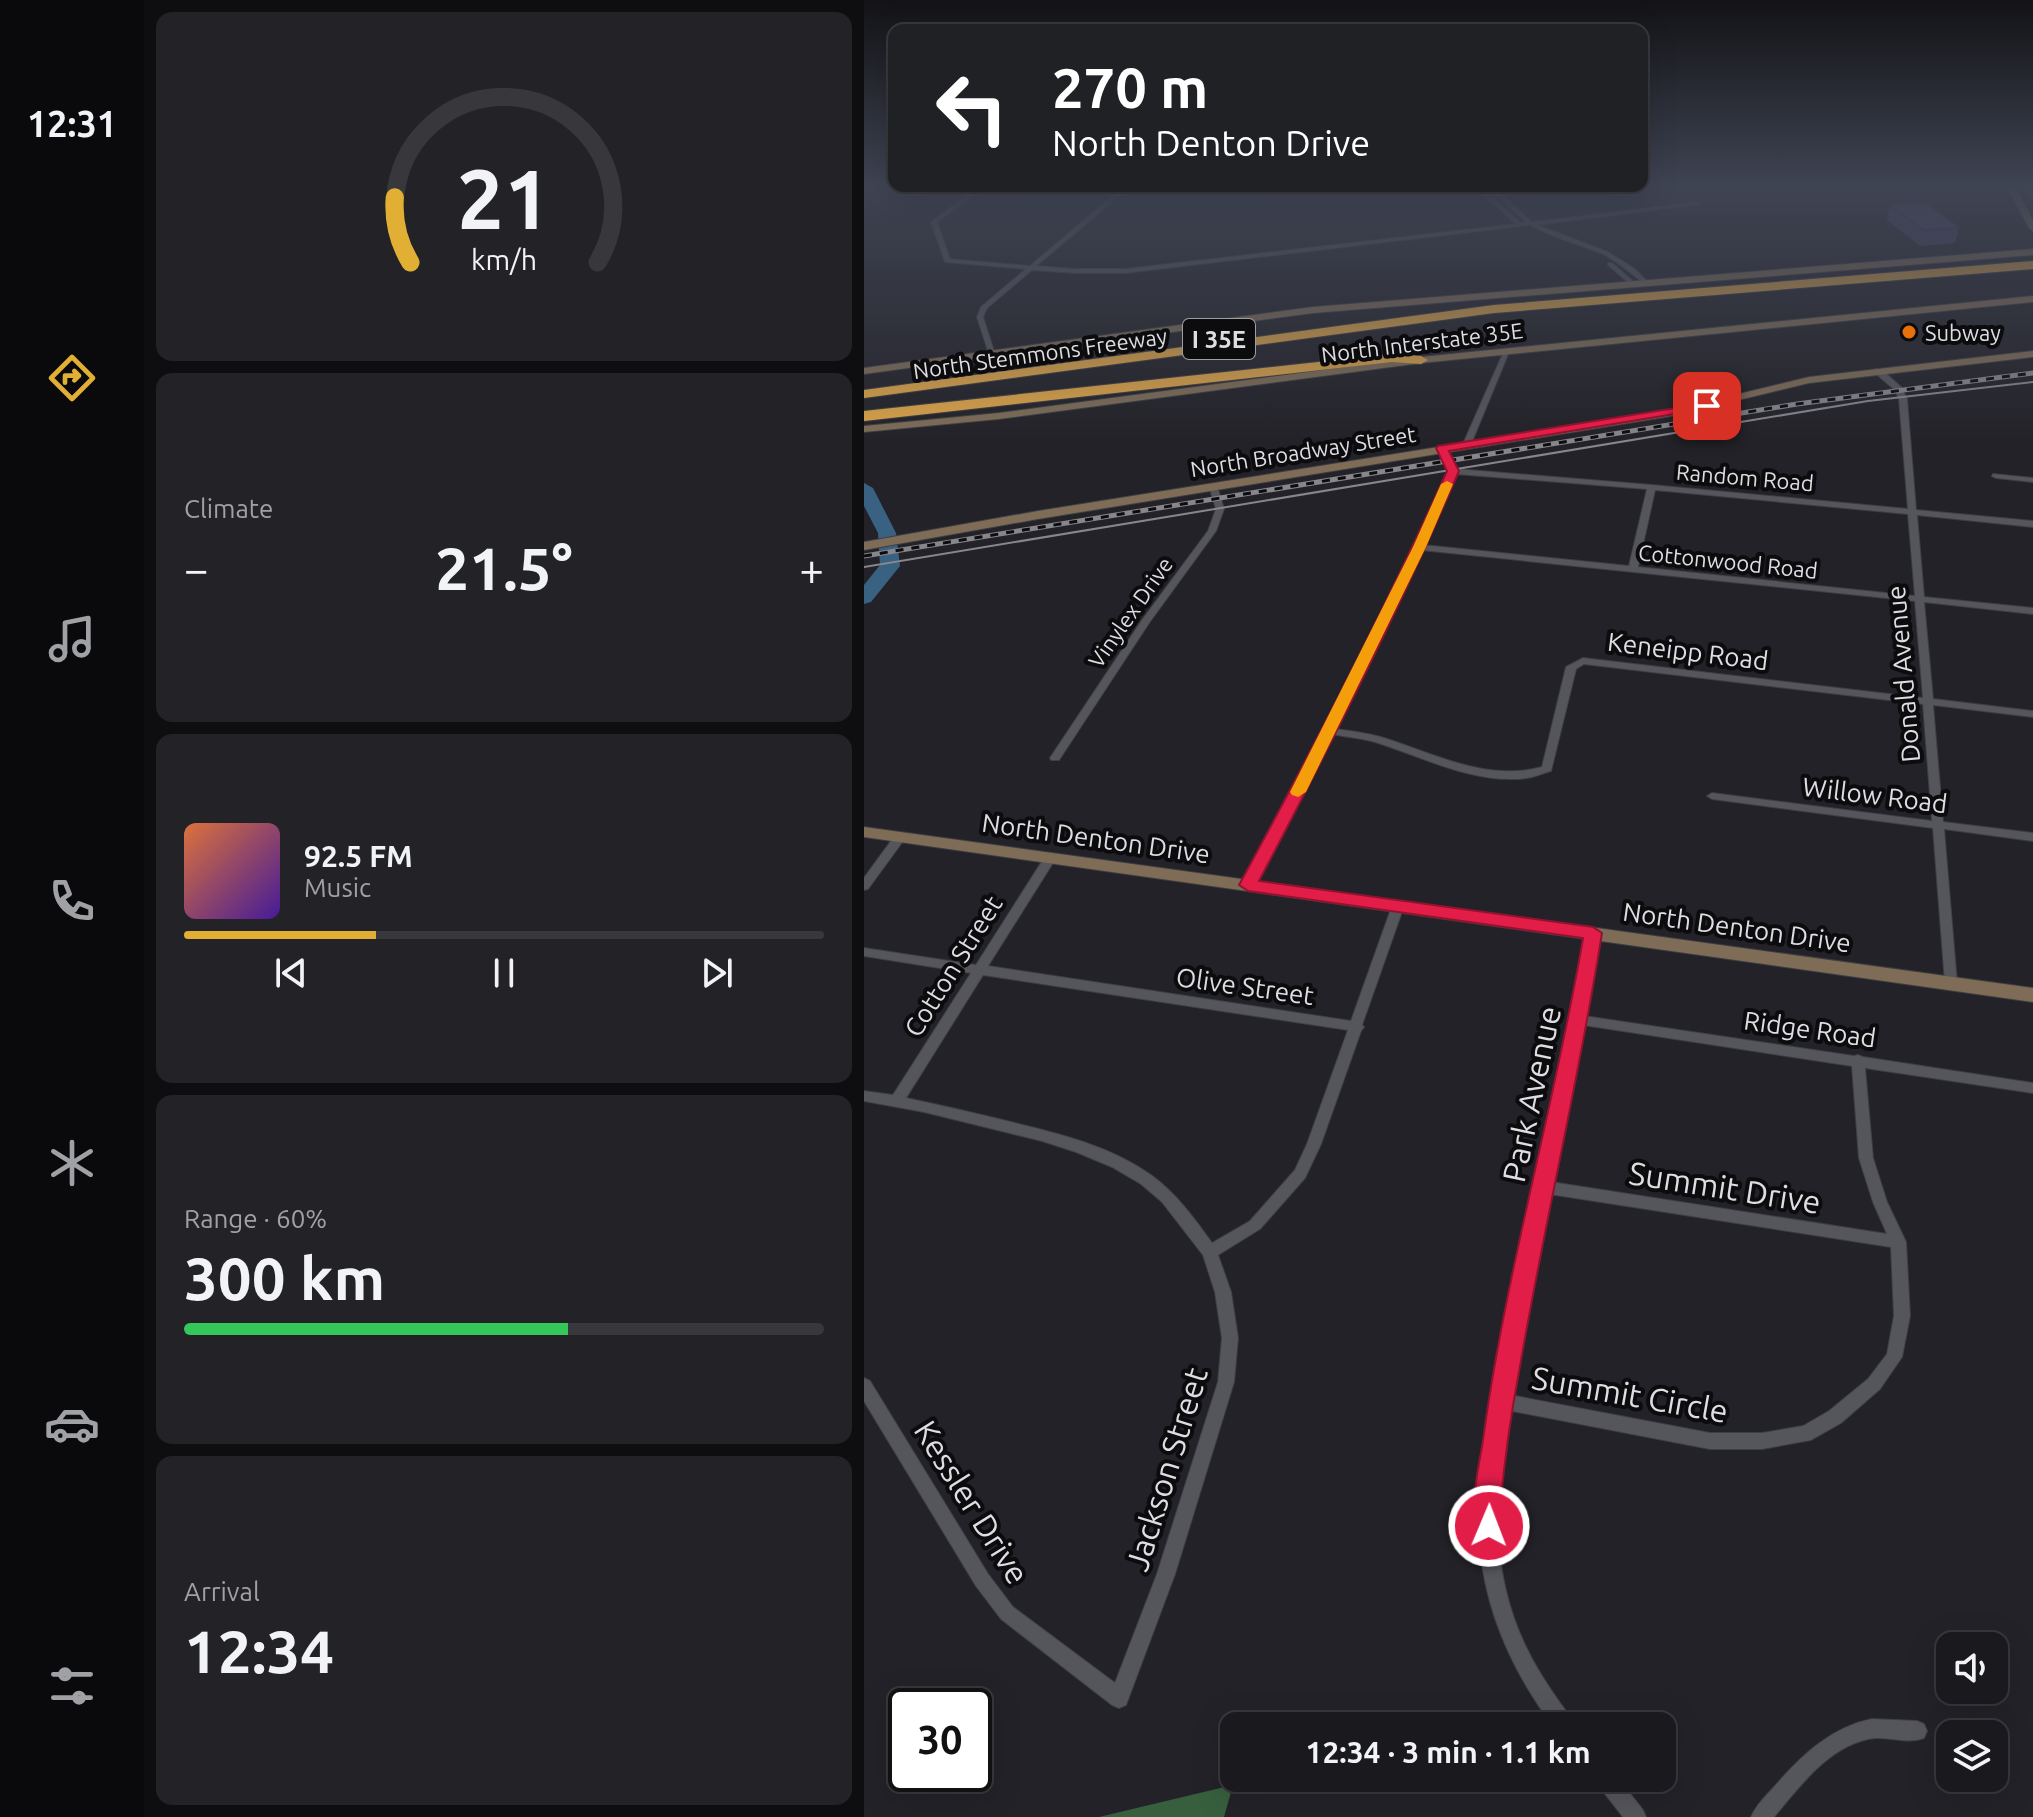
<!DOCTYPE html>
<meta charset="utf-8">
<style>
:root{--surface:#1a1a1e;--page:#232327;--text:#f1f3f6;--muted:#9fa1a4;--line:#38383c;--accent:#e1af34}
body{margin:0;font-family:Ubuntu,sans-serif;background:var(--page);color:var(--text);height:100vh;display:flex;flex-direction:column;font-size:30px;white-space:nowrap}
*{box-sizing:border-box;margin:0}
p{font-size:26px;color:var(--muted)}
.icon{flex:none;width:44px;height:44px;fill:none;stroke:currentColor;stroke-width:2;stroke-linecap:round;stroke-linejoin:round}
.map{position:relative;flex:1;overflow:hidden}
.drawer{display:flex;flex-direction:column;gap:12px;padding:12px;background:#0e0e10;width:720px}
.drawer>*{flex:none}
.guide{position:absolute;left:24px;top:24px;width:760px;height:168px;border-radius:16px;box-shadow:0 8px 32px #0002,0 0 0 2px var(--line);background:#202124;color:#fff;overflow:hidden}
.tools{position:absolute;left:1072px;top:1632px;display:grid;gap:16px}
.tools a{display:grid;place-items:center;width:72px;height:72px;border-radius:16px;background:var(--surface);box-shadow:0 8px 32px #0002,0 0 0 2px var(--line);font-size:40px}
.speed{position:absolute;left:24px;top:1688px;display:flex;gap:16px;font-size:40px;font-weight:700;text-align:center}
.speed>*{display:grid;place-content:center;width:104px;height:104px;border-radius:50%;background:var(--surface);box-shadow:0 8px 32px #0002,0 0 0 2px var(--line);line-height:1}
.speed .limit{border:4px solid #111;border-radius:12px;background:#fff;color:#111}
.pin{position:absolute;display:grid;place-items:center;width:68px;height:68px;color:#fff;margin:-34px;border-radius:16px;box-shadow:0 4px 12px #0006}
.me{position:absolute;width:88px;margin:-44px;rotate:1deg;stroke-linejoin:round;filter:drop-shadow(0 0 6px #0008)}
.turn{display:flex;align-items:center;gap:28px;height:168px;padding:0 32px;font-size:36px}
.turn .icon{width:104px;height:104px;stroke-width:2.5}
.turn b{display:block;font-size:56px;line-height:68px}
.big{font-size:60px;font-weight:700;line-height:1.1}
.drawer .tile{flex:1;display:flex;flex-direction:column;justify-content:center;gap:12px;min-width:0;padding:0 28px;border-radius:16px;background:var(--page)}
.drawer .dial{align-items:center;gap:0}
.dial svg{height:208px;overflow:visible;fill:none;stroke:var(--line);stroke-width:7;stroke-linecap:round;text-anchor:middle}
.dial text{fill:var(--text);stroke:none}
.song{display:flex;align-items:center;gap:24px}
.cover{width:96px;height:96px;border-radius:12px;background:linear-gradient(135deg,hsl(20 70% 55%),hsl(260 70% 35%))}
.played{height:8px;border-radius:4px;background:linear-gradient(90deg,var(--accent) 30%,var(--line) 30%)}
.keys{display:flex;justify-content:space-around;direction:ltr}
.heat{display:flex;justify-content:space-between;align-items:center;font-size:44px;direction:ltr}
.charge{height:12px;border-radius:6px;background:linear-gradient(90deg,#34c759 60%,var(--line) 0)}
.trip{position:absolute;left:356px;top:1712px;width:456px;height:80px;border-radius:16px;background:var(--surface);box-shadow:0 8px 32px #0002,0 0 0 2px var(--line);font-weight:700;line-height:80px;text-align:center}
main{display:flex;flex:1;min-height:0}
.menu{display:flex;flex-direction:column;width:144px;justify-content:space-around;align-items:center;background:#0a0a0c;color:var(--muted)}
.menu .icon{width:56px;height:56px}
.menu .selected{color:var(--accent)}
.menu b{font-size:36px;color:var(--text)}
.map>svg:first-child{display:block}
</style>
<main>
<nav class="menu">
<b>12:31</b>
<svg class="icon selected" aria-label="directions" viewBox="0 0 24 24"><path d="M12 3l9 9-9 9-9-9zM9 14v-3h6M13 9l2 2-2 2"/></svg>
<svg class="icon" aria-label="music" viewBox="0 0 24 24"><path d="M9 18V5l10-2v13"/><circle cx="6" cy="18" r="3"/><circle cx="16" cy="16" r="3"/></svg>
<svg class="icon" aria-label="phone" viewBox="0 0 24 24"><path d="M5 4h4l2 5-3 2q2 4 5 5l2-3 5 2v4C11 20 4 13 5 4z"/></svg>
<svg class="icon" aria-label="climate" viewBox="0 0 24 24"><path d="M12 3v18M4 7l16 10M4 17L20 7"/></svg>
<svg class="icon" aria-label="car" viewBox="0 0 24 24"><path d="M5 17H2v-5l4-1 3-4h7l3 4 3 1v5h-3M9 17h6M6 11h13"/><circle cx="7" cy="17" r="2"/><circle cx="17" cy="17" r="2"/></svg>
<svg class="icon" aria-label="filters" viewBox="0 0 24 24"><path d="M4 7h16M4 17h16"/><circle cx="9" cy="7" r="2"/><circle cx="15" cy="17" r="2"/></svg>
</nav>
<section class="drawer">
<div class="tile dial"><svg viewBox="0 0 100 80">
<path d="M14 69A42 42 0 1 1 86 69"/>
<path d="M14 69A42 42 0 0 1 8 44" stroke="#e1af34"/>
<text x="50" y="56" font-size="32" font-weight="700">21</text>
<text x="50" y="72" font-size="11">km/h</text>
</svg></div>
<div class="tile"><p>Climate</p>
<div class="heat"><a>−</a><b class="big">21.5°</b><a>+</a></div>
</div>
<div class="tile">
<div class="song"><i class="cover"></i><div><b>92.5 FM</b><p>Music</p></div></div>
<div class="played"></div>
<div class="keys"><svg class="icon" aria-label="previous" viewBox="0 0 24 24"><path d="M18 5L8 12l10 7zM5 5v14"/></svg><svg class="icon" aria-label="pause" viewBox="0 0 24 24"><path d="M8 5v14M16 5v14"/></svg><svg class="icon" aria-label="next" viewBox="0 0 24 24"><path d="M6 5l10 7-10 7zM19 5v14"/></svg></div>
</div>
<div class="tile"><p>Range · 60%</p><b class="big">300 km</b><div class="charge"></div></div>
<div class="tile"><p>Arrival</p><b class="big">12:34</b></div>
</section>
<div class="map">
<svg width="1169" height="1817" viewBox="0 0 1169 1817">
<rect width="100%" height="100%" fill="#232228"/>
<!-- forest -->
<path fill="#375f3e" d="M369,1785l-9,32h-125z"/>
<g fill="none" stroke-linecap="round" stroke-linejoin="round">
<!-- river -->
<path fill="#396182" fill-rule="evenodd" d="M0,483l9,5 23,45 4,33 -29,36 -7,2v-19l16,-20 -2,-32 -14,-27z"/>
<!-- street casing -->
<g stroke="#3e3e43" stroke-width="2">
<path id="street" d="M114,187h7l-48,35 13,37 80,7 93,-79h7l-94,79 39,3h50l391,-45 -41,-37h6l38,34v2l7,-1 -39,-35h6l39,35 167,-20 3,2 -165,21 71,27 27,17 12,12v2l-2,1c-14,-10 -26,-22 -42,-30 -24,-10 -50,-16 -73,-29l-405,48h-50l-43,-3 -45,38 -4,9 11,34 -3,2 -3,-2 -11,-34 4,-10 45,-38 -81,-7 -14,-40z
M744,263h4l22,19v2h-4l-22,-19z
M640,351l5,1 -38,92 -7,2 -1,-2z
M1011,369h6l20,18 6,12 9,111 117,11v6l-116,-12 7,82 109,11v6l-109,-12 9,97 100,12v6l-100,-12 10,117 90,11v8l-89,-12 13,154 -2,3h-8l-2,-3 -12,-155 -221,-29 -5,-3 5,-3 220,28 -9,-117 -339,-40 -8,5 -25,102c-8,2 -16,6 -24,7 -52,7 -104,-21 -152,-36 -14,-4 -29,-5 -43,-8l-78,151 -6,4 -4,-1 -2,-3 107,-205 100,-209 -11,-23 1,-2h6l11,23 196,16 256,24 -9,-110 -4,-9 -20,-17zM592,474l191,15 -18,77 -206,-21zM791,490l253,24 7,82 -277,-29zM557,550l494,51 8,97 -340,-40 -17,9 -24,100c-55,15 -107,-13 -158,-29 -16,-5 -33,-7 -49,-9z
M1129,474l40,4v4l-37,-4 -4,-2z
M346,484l7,2 7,23 -8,22 -67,92 -90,137h-8l-1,-2 92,-138 66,-89 8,-22 -7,-23z
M36,833l6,4 -38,52 -4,1v-12l32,-44z
M186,854l6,4 -68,108 363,55 41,-115 6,-4 6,4 -42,119 2,2 -3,4 -40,113 -16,34 -45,51 -42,26 13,37 7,46 -4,44 -59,192 -49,131 -7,3 -7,-3 -111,-86 -25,-33 -112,-185v-23l6,3 118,193 25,33 102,76 42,-109 61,-192 4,-44 -7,-46 -12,-37 -41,-53 -21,-18 -29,-17 -36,-15 -34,-11 -118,-29 -60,-11v-10l29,4 78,-122 -107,-17v-8l112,17 70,-110zM119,975l365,55 -41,114 -12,26 -45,51 -38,22c-18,-25 -36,-50 -61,-68 -42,-30 -95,-42 -144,-54 -33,-8 -67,-16 -101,-23z
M729,929l6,4 -15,83 270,40 4,-1 5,2 170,26v10l-168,-25 8,90 14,44 19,40 4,74 -8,41 -22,32 -39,34 -30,17 -49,9h-52l-203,-39c-13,81 -18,161 19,237 9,19 20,36 32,53 6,9 13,16 17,26h-22c-39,-52 -67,-113 -73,-178 -8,-72 12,-146 26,-216 25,-133 57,-265 81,-399zM719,1025l269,41 7,92 14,44 14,32 -336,-52zM685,1194l342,53 3,69 -7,38 -19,25 -39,32 -26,15 -41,7h-52l-200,-38z
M1008,1719l45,2 7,3 3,7 -3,7c-15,6 -33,-1 -49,0 -44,5 -75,48 -101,79h-23c5,-12 15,-21 23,-30 27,-31 57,-60 98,-68z
M731,1778h23l25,32 3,7h-23l-25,-32z"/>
</g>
<!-- secondary casing -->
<g stroke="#3e3e43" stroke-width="2">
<path id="secondary" d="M1143,187h8l18,33v11l-4,-3z
M1161,187h8v11h-3z
M1169,249v6l-720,58 -449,61v-6l449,-61z
M1169,296v6l-612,61 -422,56 -135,13v-6l135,-13 422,-56z
M1169,351v6l-224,26 -132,32 -639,104 -174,31v-8l174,-31 639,-102 132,-32z
M0,827l1169,161v14l-1169,-165z"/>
</g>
<!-- highway casing -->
<g stroke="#3e3e43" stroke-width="2">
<path id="highway" d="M1169,261v8l-539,44 -630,85v-8l630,-85z
M528,354l29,2 7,4 -7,4 -29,-2 -528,59v-10z"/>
</g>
<!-- street -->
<use href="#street" fill="#55555c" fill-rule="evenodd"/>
<!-- secondary -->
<use href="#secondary" fill="#7e6c56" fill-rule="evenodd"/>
<!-- highway -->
<use href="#highway" fill="#dca348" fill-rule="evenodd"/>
<!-- tram -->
<path stroke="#86868b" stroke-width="2" d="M0,567l1004,-166 165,-19"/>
<!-- rail casing -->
<g stroke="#86868b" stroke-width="5">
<path id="rail" d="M0,556l933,-152 236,-31"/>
</g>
<!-- rail -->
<use href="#rail" stroke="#0c0c0f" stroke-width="3" stroke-dasharray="8" stroke-linecap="butt"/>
</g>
<!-- wall -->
<path fill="#454065" d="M1026,205l69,23 -4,15 -35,3 -33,-26z"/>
<!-- building -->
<path fill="#504b76" stroke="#383453" stroke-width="2" d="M1062,203l33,25 -35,2 -34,-25z"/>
<!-- sky -->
<linearGradient id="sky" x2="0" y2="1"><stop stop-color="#131316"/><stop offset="0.42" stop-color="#3f4453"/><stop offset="1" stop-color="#3f4453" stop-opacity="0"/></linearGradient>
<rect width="1169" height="442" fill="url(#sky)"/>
<!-- route -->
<path fill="#e11d48" stroke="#92132f" stroke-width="2" d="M843,403l6,3 -2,2 -262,43 10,20c-60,140 -129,275 -200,410l334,46 9,6c-23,147 -58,292 -83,439 -8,42 -14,85 -18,127 -1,13 3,24 -2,36l-10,4 -9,-4c-13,-30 0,-70 4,-102 23,-167 71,-329 99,-495l-335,-47 -9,-6c74,-136 145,-273 208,-414l-11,-23 2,-2z"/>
<!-- slow -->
<path fill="#f59e0b" d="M583,481l6,3 -27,63 -120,245 -8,5 -6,-2 -2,-3 123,-245 28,-63z"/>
<!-- markers -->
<circle fill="#e8710a" stroke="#0c0c0f" stroke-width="3" cx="1045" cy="332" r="8"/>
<g text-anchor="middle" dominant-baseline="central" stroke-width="8" stroke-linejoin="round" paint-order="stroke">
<!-- far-poi labels -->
<g font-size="22" fill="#dedee2" stroke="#0c0c0f" text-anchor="start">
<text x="1061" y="332">Subway</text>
</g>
<!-- far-street labels -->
<g font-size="22" fill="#dedee2" stroke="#0c0c0f">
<text transform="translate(558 342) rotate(-7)">North Interstate 35E</text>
<text transform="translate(176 353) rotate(-8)">North Stemmons Freeway</text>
<text transform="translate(439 451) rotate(-9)">North Broadway Street</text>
<text transform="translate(881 477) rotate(5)">Random Road</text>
<text transform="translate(864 561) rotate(6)">Cottonwood Road</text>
<text transform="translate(266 612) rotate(-55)">Vinylex Drive</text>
</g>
<!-- shield labels -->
<rect fill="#0c0c0f" stroke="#9f9fa3" stroke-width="2" x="319" y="319" width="72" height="40" rx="6"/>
<g font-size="24" font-weight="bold" fill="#dedee2">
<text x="355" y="339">I 35E</text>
</g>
<!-- street labels -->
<g font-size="26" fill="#dedee2" stroke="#0c0c0f">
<text transform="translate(824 651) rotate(7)">Keneipp Road</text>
<text transform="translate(1039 674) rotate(-95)">Donald Avenue</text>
<text transform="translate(1011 795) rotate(7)">Willow Road</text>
<text transform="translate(232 838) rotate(8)">North Denton Drive</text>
<text transform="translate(873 927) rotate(8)">North Denton Drive</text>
<text transform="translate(89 966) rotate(-58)">Cotton Street</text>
<text transform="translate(381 986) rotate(8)">Olive Street</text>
<text transform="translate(946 1029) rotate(8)">Ridge Road</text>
</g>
<!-- near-street labels -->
<g font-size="32" fill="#dedee2" stroke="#0c0c0f">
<text transform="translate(667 1094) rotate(-78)">Park Avenue</text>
<text transform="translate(861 1187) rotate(9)">Summit Drive</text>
<text transform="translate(766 1394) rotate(10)">Summit Circle</text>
<text transform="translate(302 1469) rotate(-73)">Jackson Street</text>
<text transform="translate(108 1502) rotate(58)">Kessler Drive</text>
</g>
</g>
</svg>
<div class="tools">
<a><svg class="icon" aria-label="sound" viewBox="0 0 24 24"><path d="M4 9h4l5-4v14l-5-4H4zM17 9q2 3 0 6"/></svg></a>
<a><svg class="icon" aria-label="layers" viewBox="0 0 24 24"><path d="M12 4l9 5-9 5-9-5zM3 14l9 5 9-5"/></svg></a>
</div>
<div class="speed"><div class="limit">30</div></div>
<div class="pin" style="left:843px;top:406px;background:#d93025"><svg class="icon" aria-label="arrive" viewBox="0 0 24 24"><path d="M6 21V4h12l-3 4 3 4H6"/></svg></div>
<svg class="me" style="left:625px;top:1526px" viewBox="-20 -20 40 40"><circle r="17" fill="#e11d48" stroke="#fff" stroke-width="3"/><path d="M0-11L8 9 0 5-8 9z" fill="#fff"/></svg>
<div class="trip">12:34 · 3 min · 1.1 km</div>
<div class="guide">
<div class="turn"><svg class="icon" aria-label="left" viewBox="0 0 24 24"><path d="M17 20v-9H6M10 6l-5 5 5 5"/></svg><div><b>270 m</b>North Denton Drive</div></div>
</div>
</div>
</main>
